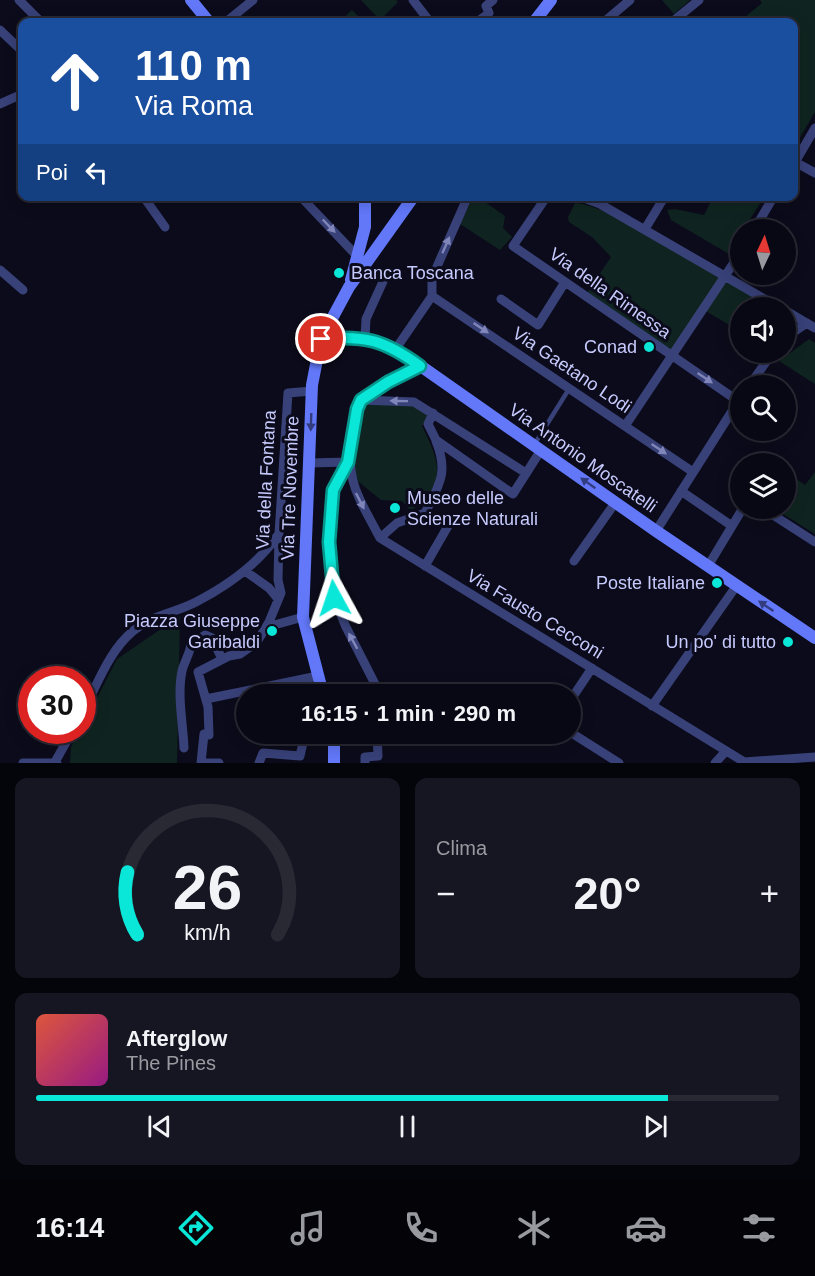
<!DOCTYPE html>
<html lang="it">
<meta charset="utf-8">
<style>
:root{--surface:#080814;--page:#161622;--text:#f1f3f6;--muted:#989aa0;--line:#292934;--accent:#0ae6d7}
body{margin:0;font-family:Arial,sans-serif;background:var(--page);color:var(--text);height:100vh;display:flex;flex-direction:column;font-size:22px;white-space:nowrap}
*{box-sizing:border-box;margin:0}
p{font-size:20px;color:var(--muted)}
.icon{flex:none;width:33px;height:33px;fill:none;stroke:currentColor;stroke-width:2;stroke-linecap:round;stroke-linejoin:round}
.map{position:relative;height:763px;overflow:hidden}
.sheet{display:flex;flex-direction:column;gap:15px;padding:15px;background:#04040b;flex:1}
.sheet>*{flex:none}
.top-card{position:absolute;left:18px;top:18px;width:780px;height:183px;border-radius:12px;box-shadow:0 3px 15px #0003,0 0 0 2px var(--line);background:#1a4fa0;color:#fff;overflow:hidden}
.needle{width:39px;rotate:4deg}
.fabs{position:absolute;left:730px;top:219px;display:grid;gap:12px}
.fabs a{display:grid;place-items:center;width:66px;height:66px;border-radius:50%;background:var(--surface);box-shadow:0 3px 15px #0003,0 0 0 2px var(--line);font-size:30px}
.speed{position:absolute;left:18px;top:666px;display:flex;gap:12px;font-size:30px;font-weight:700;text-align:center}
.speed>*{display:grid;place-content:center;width:78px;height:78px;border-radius:50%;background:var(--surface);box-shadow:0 3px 15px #0003,0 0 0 2px var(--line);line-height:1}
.speed .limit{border:9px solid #d22;background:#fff;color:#111}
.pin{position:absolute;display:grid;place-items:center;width:51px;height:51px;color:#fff;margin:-26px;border:3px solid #fff;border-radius:50%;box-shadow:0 2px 6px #0007}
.me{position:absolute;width:66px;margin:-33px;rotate:355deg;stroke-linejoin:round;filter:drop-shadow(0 0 4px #0008)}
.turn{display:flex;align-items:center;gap:21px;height:126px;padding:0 18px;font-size:27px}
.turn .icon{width:78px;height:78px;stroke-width:2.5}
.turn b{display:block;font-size:42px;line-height:51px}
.then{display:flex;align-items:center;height:57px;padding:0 18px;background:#0003;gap:12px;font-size:22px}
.big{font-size:45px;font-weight:600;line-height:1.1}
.sheet .card{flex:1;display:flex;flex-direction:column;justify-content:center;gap:9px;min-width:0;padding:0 21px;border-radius:12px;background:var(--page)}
.sheet .dial{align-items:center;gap:0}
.dial svg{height:156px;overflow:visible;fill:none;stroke:var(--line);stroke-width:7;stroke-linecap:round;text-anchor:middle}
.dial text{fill:var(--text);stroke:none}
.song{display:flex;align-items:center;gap:18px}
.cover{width:72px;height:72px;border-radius:9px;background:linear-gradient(135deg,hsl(10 70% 55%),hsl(310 70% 35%))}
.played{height:6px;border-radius:3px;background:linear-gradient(90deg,var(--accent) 85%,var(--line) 85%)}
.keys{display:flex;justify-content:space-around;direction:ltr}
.heat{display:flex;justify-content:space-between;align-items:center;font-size:33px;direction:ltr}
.sheet .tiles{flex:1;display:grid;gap:15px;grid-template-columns:1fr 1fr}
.card:last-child{grid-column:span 2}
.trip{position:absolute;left:236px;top:684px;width:345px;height:60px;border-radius:30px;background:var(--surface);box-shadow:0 3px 15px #0003,0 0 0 2px var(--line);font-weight:600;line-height:60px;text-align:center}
.tabs{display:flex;height:96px;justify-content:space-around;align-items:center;background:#030308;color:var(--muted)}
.tabs .icon{width:42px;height:42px}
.tabs .active{color:var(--accent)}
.tabs b{font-size:27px;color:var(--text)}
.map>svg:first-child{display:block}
</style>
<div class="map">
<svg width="815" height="763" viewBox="0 0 815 763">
<rect width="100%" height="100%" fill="#0b0b1b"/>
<!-- green -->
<path fill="#0f2420" d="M361,0h35l2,2 -18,18z
M662,0h28l-16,14z
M760,0h55v112l-21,36v-126h-55l23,-19z
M352,10l12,12h-25z
M473,197h5l27,19 -2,12 9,9 -12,13 -40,-26z
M713,197h51l-20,32 -3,1 -12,24 -58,-34 -4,-10 8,-1 29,6z
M575,203c30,1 120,56 152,73l-7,11 9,-5 42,25 -30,1v24l-37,-22 -32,46 -87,-60 26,-39 -19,-20 -23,-15 -1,-5z
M809,339l6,4v41l-36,-23z
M364,404l50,2 14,10 -6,10c18,37 26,57 -11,85l-9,-10 -21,-1 -27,-22 -1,-28z
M786,472l19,13 10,-13v62l-40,-25 11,-1z
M180,616l-3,147h-107l1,-16 8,-16 3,-1 1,-5 34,-66z"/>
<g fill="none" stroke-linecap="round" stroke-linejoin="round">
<!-- lane -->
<path stroke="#384178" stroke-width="4.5" d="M534,445l35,-56"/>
<!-- street -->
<path stroke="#384178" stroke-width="9" d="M19,0l22,22
M413,0l17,22
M226,22l27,-22
M477,22l12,-9 -3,-7 7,-6
M604,22l26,-22
M672,22l27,-22
M0,30l22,21
M0,104l22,-10
M795,162l20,11
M794,164l21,-36
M143,196l22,31
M300,196l57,60
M547,196l-34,50 225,155
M579,196l21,8 180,104
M645,229l20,-33
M754,230l20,-34
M0,270l23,20
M432,296l261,176
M501,299l37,26 27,-43
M786,311l29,17
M786,337l21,-14
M365,338l1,-19 20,-44
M395,350l37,-54v-18l36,-82
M420,366c-16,8 -49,21 -59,36 -6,7 -6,18 -8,27 -9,51 4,65 27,109l366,225
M749,386l24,-34
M361,400l53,2 112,71
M433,413l-5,11 8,16 77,54 28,-44
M625,426l116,-174
M348,462l-15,28 -4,52 5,56 12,29 29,57 1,10
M309,463l39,-1
M681,491l51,35
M762,508l53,34
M425,513l23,13 -23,40
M656,531l85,-134
M380,538l17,-15 28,-10c14,-28 24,-40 11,-72
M574,561l41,-58
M708,566l35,-58
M245,571l24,17 9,11
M267,627l36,-10
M206,699l112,-23
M570,701l22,-33
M652,706l85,-121
M82,713c16,-29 26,-61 51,-82 19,-16 42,-18 63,-29 31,-16 62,-38 82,-67
M570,732l49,31
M262,734h3
M184,748c-1,-25 -7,-53 -2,-77 2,-9 8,-17 9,-27l14,-9 7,3 10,21
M55,762l18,-32
M744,762l71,-5
M23,763h34
M219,763h-18l3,-29 5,1 -1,-28 -10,-35 31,-16 11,-2 17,-12 12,-20 12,-29 -3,-13 1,-46 9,-141 24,-2
M259,763l4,-10 37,3 5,-22
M365,763v-6l13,-1 -1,-22
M715,763l11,-12"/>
<!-- secondary -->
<path stroke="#6278f9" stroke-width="12" d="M191,0l18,22
M534,22l17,-22
M351,280l14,-53v-31
M321,339c44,-4 57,1 94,23l241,169 159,107
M323,694l-20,-77 9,-232 9,-46 28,-52 65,-91
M334,763v-29"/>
</g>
<!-- one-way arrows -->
<defs><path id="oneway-solid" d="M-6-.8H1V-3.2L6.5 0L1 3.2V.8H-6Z" transform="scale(1.5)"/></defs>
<g fill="#8086ba">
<use href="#oneway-solid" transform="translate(329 226) rotate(46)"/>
<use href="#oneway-solid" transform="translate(446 245) rotate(-66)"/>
<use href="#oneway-solid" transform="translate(481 328) rotate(34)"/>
<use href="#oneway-solid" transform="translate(705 378) rotate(34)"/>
<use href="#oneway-solid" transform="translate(399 401) rotate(-179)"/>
<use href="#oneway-solid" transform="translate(659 449) rotate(34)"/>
<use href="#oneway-solid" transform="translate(360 501) rotate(63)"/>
<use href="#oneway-solid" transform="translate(353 641) rotate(-119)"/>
</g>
<g fill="#323c7f">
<use href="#oneway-solid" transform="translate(311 422) rotate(92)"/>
<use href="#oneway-solid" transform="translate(588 483) rotate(-145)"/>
<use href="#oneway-solid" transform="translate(766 606) rotate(-146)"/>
</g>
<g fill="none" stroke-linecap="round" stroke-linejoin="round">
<!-- route casing -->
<g stroke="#06968c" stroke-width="15">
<path id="route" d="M321,339c44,-4 63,1 99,27l-32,16 -27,18 -4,9 -9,53 -15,28 -4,52 5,56"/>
</g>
<!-- route -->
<use href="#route" stroke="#0ae6d7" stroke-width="10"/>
</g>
<!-- markers -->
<g fill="#0ae6d7" stroke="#0b0b1b" stroke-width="2">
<circle cx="339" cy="273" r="6"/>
<circle cx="649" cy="347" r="6"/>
<circle cx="395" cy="508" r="6"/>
<circle cx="717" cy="583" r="6"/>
<circle cx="272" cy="631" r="6"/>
<circle cx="788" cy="642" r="6"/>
</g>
<g text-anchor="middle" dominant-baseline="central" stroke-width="6" stroke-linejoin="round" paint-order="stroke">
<!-- poi labels -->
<g font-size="18" fill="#c7cafd" stroke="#0b0b1b" text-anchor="end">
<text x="351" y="273" text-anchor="start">Banca Toscana</text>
<text x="637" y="347">Conad</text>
<text x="407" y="498" text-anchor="start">Museo delle<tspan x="407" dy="21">Scienze Naturali</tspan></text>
<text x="705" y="583">Poste Italiane</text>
<text x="260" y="621">Piazza Giuseppe<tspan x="260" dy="21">Garibaldi</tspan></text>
<text x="776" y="642">Un po' di tutto</text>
</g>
<!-- street labels -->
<g font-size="18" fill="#c7cafd" stroke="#0b0b1b">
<text transform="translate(610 293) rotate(35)">Via della Rimessa</text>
<text transform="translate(572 370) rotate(34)">Via Gaetano Lodi</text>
<text transform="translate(583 458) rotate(35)">Via Antonio Moscatelli</text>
<text transform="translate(266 480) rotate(-87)">Via della Fontana</text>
<text transform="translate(290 488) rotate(-88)">Via Tre Novembre</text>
<text transform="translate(535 614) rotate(31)">Via Fausto Cecconi</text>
</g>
</g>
</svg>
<div class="fabs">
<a><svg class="needle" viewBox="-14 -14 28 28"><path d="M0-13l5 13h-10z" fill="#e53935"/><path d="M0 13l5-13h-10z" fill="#989aa0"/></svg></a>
<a><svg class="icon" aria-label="sound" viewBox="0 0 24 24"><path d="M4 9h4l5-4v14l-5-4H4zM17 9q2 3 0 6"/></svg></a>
<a><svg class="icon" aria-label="search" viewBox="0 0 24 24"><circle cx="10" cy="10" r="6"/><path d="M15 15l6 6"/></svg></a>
<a><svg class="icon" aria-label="layers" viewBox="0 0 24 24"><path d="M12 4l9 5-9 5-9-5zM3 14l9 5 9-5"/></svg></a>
</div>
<div class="speed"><div class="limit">30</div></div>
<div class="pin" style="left:321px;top:339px;background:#d93025"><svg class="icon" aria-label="arrive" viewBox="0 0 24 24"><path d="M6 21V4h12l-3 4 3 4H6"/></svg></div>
<svg class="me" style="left:334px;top:598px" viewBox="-20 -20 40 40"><path d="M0-17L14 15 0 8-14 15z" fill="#0ae6d7" stroke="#fff" stroke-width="4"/></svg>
<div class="trip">16:15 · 1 min · 290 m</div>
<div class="top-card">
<div class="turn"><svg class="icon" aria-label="ahead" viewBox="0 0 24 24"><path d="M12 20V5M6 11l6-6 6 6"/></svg><div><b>110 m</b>Via Roma</div></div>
<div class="then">Poi<svg class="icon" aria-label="left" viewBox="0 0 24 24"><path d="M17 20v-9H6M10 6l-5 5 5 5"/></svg></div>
</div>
</div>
<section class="sheet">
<div class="tiles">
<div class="card dial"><svg viewBox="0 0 100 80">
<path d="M14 69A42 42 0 1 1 86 69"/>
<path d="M14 69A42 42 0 0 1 9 37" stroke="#0ae6d7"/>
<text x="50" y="56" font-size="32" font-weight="700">26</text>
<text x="50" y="72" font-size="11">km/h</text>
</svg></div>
<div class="card"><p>Clima</p>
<div class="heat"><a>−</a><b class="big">20°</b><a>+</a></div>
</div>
<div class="card">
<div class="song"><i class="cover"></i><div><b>Afterglow</b><p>The Pines</p></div></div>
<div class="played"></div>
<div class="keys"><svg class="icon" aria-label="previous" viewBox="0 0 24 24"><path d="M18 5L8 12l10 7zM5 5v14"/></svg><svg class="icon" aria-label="pause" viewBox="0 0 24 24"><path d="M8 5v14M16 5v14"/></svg><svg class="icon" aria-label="next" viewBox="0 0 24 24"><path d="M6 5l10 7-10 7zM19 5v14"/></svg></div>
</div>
</div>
</section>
<nav class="tabs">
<b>16:14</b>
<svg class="icon active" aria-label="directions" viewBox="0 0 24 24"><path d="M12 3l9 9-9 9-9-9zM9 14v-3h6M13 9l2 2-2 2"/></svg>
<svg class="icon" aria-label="music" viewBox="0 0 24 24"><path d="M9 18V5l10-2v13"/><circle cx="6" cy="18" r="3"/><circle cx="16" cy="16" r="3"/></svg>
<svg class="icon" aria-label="phone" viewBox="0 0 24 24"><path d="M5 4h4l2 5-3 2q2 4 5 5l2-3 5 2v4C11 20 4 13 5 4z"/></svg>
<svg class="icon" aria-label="climate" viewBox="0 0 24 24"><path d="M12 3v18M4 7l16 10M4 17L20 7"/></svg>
<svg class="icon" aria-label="car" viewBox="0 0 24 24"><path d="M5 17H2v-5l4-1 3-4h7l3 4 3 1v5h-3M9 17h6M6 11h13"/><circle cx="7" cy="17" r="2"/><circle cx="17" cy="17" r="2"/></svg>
<svg class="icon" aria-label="filters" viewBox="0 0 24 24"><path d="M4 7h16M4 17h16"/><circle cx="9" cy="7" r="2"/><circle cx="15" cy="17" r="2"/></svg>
</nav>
